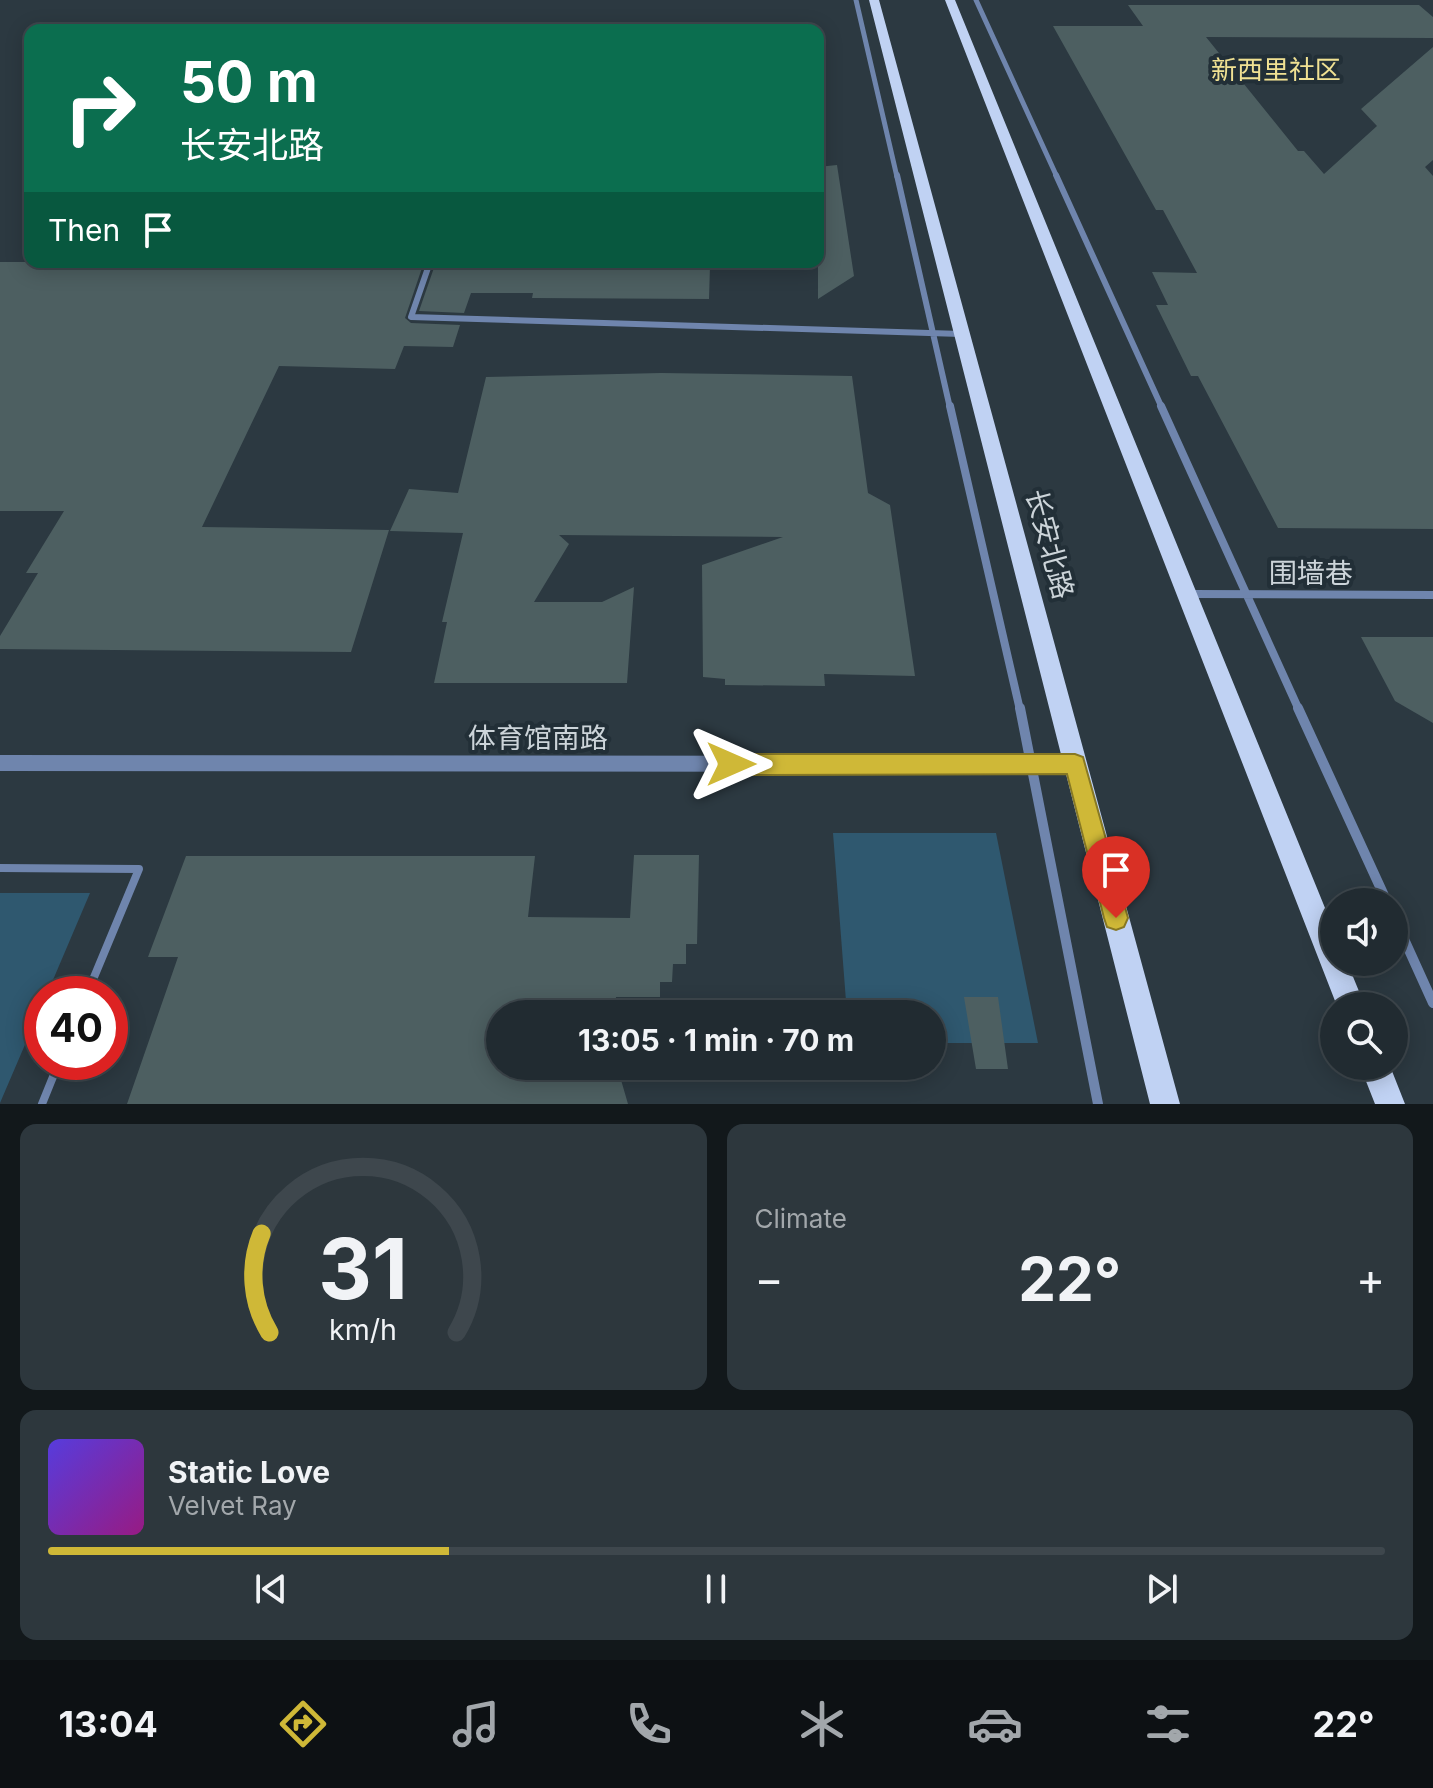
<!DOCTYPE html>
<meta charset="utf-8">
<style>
:root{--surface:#212b31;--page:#2d373d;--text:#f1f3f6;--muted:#a2a7ab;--line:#3e474d;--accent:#cfb837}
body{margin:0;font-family:Inter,"Noto Sans SC",sans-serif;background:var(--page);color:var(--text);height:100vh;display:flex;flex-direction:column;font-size:30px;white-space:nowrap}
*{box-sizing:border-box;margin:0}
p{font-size:26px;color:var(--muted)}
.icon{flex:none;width:44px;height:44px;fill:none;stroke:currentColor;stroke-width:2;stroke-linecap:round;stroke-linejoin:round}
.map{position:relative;height:1104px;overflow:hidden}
.side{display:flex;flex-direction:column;gap:20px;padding:20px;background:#12181b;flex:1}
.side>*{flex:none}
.banner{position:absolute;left:24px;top:24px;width:800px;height:244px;border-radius:16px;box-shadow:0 4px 20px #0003,0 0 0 2px var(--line);background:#0b6e4f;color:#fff;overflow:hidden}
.buttons{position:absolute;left:1320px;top:888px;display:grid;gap:16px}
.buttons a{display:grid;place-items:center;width:88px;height:88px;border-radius:50%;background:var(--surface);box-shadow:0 4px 20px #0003,0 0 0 2px var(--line);font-size:40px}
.speed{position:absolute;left:24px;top:976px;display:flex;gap:16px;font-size:40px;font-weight:700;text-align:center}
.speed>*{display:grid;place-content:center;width:104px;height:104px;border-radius:50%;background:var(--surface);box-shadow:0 4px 20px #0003,0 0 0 2px var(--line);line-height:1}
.speed .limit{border:12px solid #d22;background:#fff;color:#111}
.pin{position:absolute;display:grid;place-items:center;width:68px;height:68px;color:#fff;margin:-82px -34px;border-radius:50% 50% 50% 0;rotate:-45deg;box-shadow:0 0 8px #0007}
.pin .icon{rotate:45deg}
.me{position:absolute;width:88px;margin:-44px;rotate:90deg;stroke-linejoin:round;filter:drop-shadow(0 0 6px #0008)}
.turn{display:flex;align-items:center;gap:28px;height:168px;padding:0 24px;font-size:36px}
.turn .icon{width:104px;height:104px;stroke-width:2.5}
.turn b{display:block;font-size:56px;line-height:68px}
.then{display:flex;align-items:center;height:76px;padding:0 24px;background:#0003;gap:16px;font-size:30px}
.big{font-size:60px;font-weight:700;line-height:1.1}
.side .card{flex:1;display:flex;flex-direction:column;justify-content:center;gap:12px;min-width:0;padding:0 28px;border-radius:16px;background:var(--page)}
.side .dial{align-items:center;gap:0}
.dial svg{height:208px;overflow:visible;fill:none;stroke:var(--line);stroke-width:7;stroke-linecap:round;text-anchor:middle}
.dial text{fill:var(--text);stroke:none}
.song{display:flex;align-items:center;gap:24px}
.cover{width:96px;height:96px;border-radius:12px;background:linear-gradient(135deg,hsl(250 70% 55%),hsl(310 70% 35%))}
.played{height:8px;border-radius:4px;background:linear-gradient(90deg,var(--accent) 30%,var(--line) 30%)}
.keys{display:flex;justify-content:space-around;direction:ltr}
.heat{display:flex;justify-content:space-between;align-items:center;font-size:44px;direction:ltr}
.side .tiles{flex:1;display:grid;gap:20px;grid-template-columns:1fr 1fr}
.card:last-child{grid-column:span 2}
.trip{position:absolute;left:486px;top:1000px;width:460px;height:80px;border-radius:40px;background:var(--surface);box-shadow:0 4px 20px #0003,0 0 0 2px var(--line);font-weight:700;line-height:80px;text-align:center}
.tab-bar{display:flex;height:128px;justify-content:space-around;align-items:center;background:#0d1114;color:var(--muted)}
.tab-bar .icon{width:56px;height:56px}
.tab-bar .on{color:var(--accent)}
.tab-bar b{font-size:36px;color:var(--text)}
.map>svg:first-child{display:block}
</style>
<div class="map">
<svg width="1433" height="1104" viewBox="0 0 1433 1104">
<rect width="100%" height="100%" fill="#2c3941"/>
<!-- green -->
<path fill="#2f586f" d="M833,833h163l42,210h-106v-29h-85z
M0,893h90l-43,101h-5v11l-42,98z"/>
<!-- building -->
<path fill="#4d5f61" d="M1128,5h291l14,12v21l-227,-1 92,114h6l20,23 53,-48 -16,-17 72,-62v113l-8,7 8,9v353l-155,-1 -80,-152h-7l-35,-71h12l-16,-33 45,1 -34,-63h-7l-103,-184h90z
M837,165l17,111 -36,23v-132z
M0,262h424l-19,56 6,5 49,2 -7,22 -49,-1 -9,23 -116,-3 -77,161 187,3 -38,122 -351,-3v-13l38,-63h-12l38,-62h-64z
M436,262h233v5l41,-1 -1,33 -177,-1 1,-5h-62l-7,20 -45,-2z
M661,373l191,3 16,117 22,12 25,171 -91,-2 1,12 -100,-1v-6l-22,-2 -1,-112 81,-28 -224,-2 10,9 -35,58h68l32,-15 -7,96h-193l13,-61h-5l21,-89 -73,-2 19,-42 49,4 28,-116z
M1361,637h72v86l-38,-22z
M634,855h65l-2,89h-11v20h-13l-1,18h-12v15h-44l-1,17h-115v52h117l11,38h-501l51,-147h-30l38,-101h349l-7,61 102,1z
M964,997h34l10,72h-32z"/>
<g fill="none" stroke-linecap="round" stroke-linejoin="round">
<!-- service -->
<path stroke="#6f85ad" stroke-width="8" d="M0,868l139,1 -52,125
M42,1104l17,-42"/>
<!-- minor-far3 -->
<path stroke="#6f85ad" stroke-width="5" d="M856,0l41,177
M976,0l81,177"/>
<!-- minor-far2 -->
<path stroke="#6f85ad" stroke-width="6" d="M897,175l53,233
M1056,175l106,233
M430,262l-19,55 550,17"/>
<!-- minor-far1 -->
<path stroke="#6f85ad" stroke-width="8" d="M950,406l70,304
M1161,406l138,304
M1190,594l243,1"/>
<!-- minor -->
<path stroke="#6f85ad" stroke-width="10" d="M1020,708l78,396
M1298,708l89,194
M1394,917l39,86"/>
<!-- tertiary -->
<path fill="#6f85ad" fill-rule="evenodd" d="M0,755l1075,1 6,2 2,6 -2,6 -6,2 -1075,-1z"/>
<!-- primary -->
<path fill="#c0d2f3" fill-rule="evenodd" d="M869,0h10l301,1104h-30z
M945,0h10l379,930v32h13l18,44h-28z
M1360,1066h30l15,38h-30z"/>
</g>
<!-- route -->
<path fill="#cfb837" stroke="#877824" stroke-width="2" d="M731,754h344l8,3 45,161 -4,9 -8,3 -9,-3 -3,-9 -37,-144 -336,1 -8,-3 -3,-8 3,-7z"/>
<g text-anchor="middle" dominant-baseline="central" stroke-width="8" stroke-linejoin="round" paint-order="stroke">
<!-- far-neighbourhood labels -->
<g font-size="26" fill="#f0e193" stroke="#222f37">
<text x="1276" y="69">新西里社区</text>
</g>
<!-- street labels -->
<g font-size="28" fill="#ccd4d9" stroke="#222f37">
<text transform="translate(1050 544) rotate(75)">长安北路</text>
<text x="1311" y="573">围墙巷</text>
<text x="538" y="738">体育馆南路</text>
</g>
</g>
</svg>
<div class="buttons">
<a><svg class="icon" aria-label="sound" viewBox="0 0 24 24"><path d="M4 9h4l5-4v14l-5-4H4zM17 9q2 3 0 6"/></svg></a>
<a><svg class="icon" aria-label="search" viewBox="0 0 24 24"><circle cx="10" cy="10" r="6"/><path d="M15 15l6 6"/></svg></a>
</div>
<div class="speed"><div class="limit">40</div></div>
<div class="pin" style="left:1116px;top:918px;background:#d93025"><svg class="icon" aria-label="arrive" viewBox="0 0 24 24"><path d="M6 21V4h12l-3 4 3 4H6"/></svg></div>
<svg class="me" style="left:731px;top:764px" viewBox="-20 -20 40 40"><path d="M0-17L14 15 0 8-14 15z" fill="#cfb837" stroke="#fff" stroke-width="4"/></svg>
<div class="trip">13:05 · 1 min · 70 m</div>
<div class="banner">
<div class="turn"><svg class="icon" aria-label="right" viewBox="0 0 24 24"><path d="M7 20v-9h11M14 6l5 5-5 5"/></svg><div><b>50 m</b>长安北路</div></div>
<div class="then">Then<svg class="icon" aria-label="arrive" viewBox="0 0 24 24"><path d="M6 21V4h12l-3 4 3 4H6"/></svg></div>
</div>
</div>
<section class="side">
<div class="tiles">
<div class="card dial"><svg viewBox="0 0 100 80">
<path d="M14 69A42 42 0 1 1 86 69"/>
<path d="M14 69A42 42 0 0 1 11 31" stroke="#cfb837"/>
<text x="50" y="56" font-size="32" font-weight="700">31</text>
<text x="50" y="72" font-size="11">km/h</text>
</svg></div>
<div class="card"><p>Climate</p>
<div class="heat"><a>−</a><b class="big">22°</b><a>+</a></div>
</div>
<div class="card">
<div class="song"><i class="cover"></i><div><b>Static Love</b><p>Velvet Ray</p></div></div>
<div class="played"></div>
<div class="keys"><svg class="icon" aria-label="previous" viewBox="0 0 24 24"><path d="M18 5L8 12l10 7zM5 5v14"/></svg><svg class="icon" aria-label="pause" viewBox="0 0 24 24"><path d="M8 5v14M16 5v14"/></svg><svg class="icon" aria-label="next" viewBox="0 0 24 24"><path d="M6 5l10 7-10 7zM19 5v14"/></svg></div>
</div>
</div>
</section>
<nav class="tab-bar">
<b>13:04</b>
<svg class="icon on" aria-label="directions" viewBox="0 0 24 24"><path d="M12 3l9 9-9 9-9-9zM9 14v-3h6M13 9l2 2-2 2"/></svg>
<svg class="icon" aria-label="music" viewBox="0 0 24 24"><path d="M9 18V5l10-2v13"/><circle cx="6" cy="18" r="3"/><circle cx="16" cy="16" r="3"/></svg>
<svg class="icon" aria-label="phone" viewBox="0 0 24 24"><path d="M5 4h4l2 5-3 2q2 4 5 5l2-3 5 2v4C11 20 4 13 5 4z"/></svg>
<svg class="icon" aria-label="climate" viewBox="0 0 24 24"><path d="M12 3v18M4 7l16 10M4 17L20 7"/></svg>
<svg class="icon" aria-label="car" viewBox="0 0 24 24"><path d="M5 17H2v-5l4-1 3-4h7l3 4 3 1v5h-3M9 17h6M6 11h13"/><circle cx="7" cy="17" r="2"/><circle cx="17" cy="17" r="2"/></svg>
<svg class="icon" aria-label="filters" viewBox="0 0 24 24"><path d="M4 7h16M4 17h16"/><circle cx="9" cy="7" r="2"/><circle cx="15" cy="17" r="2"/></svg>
<b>22°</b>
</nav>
